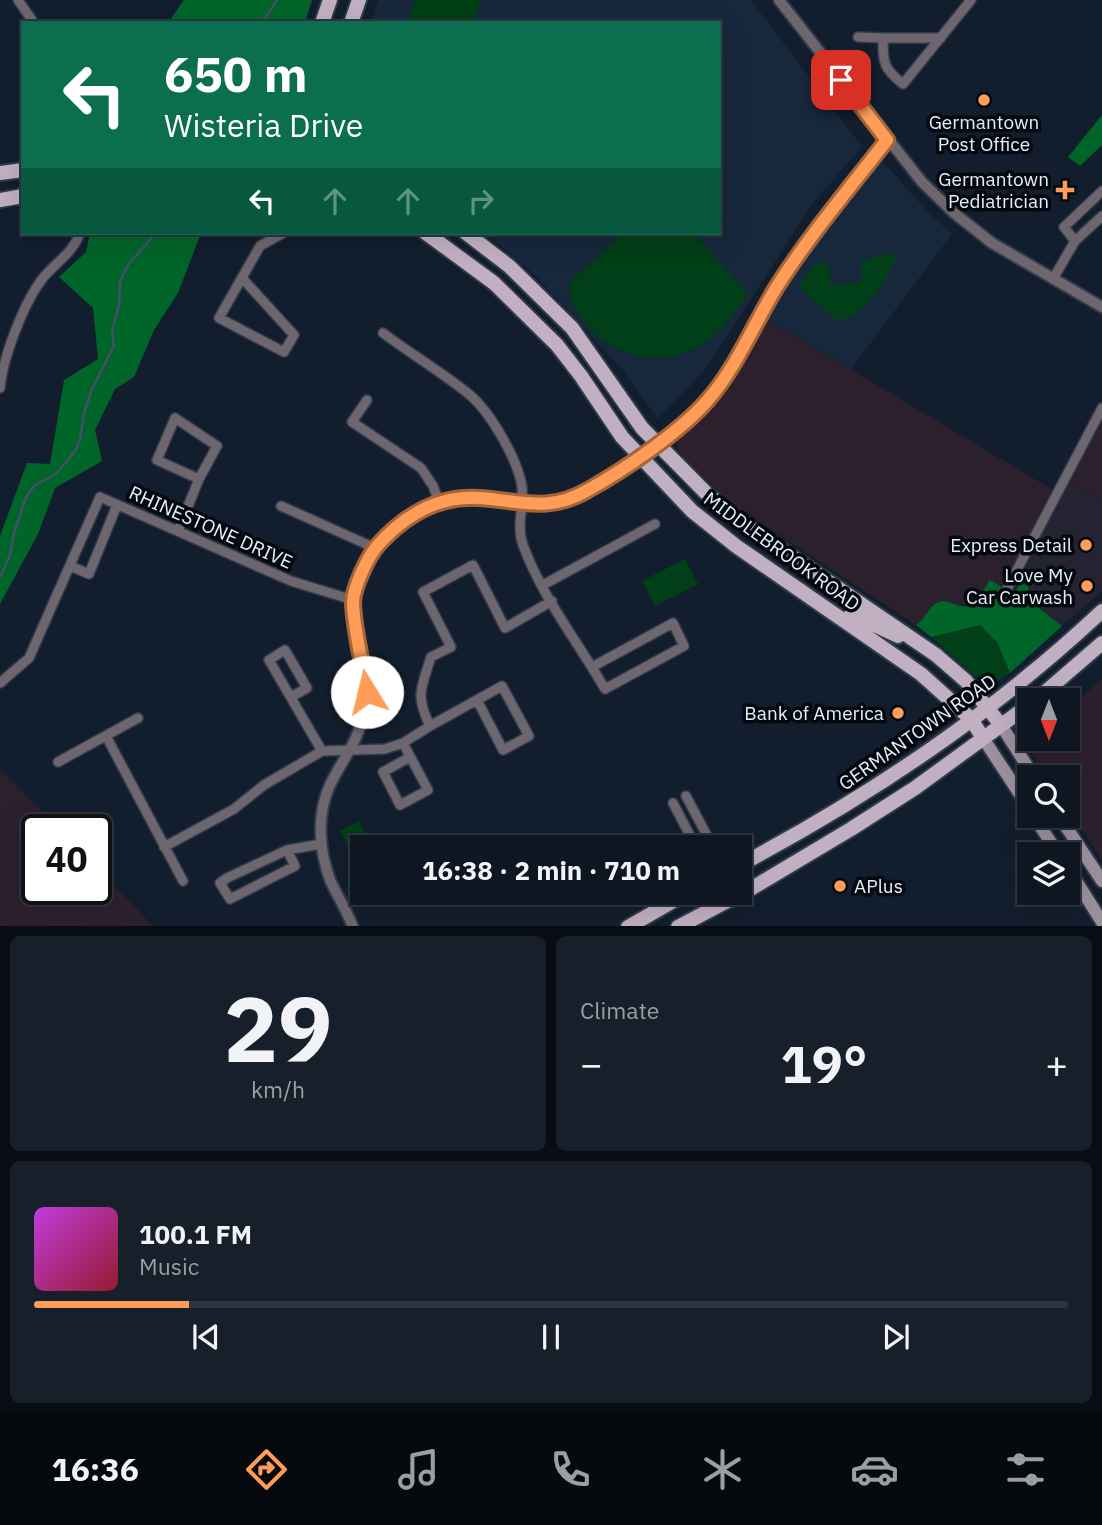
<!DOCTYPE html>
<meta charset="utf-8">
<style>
:root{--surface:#0e1622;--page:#171f2a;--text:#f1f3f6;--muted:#9b9fa5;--line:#2e3540;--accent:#fe9c58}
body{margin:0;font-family:"IBM Plex Sans",sans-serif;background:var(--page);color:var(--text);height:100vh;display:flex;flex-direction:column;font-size:26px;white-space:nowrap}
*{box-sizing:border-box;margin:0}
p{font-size:23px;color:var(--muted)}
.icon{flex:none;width:38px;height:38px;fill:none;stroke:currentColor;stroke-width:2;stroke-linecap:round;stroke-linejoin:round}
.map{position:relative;height:926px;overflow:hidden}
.drawer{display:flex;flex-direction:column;gap:10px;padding:10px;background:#080c13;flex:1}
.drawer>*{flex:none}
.top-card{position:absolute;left:21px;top:21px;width:700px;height:214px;border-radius:0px;box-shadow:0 7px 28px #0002,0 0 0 2px var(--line);background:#0b6e4f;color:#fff;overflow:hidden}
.needle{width:46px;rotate:180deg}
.controls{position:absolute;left:1017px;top:688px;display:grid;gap:14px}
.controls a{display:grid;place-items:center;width:63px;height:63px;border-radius:0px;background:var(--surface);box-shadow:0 7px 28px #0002,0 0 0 2px var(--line);font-size:35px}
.speed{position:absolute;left:21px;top:814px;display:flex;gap:14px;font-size:35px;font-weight:700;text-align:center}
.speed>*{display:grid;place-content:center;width:91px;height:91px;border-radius:50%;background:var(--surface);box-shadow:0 7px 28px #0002,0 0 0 2px var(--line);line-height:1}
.speed .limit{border:4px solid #111;border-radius:10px;background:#fff;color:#111}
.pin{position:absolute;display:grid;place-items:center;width:60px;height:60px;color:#fff;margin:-30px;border-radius:14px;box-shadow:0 4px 10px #0006}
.me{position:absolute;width:77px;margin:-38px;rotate:351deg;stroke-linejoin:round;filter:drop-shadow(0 0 5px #0008)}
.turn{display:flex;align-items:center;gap:24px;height:147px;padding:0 28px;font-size:32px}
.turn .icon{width:91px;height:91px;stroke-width:2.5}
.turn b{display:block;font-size:49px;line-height:60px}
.lanes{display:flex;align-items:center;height:66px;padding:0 28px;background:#0003;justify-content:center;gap:35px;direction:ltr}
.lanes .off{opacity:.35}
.big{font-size:52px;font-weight:800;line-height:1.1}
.drawer .widget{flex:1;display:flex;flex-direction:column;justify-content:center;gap:10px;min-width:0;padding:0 24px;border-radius:10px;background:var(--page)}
.drawer .dial{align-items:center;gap:0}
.dial b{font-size:91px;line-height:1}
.song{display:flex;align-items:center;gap:21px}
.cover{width:84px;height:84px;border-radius:10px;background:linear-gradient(135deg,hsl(290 70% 55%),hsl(350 70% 35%))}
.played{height:7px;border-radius:4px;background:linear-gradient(90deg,var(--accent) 15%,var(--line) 15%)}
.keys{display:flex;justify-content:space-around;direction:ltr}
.heat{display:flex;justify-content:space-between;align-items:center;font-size:38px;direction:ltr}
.drawer .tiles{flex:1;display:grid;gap:10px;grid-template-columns:1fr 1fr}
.widget:last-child{grid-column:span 2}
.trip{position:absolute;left:350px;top:835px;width:402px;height:70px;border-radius:0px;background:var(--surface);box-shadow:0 7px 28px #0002,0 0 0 2px var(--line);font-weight:800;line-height:70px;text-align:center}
.tabs{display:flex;height:112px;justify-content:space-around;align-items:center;background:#06090e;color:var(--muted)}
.tabs .icon{width:49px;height:49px}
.tabs .active{color:var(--accent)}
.tabs b{font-size:32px;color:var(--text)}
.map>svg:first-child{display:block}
</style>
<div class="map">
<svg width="1102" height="927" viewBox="0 0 1102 927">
<rect width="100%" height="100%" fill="#121e2e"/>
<!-- commercial -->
<path fill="#2c202d" d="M761,316l297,177 -51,96 -33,16h-40l-11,15 -7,5 -179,-118 -41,-36 -18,-20 -2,-21 11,-10z
M1102,408v92l-36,-22z
M1102,679v181l-34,-52v-31h-21l-21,-32 8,-6 34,-1v-28z
M0,769l60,60 -23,1v59h59v-22l57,59h-153z"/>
<!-- industrial -->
<path fill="#252232" d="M1066,478l36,22v91l-40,35 -29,-23 -4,-13 -15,5 -7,-6z"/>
<!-- built -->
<path fill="#17273c" d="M378,0h373l111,147 -48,55 -110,169 -46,48 -35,-49 -90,-97 -48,-40h234v-210h-349z
M876,154l54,60 22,20 -101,135 -90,-53z"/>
<!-- green -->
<path fill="#003f17" d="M415,0h65l-6,23h-66z
M623,233h71l54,61c-15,19 -25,39 -47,51 -12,6 -27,12 -41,13 -42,1 -89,-31 -91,-75z
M890,253l6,6c-11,23 -30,57 -58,62l-37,-31 -1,-6 15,-21 14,1 2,21 31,-3 -1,-21z
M685,559l13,25 -43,22 -13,-25z
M980,624l17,18 13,31 -18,12 -8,-1 -53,-47z
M359,821l14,26h-11v25l-22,-41z"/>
<!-- forest -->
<path fill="#006529" d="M184,0h128l-7,23h-137z
M1102,115v30l-22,21 -12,-9z
M90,233h111l-23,60 -24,37 -20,47 -19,12 -20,41 7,31 -47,27 -17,46 -38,70v-68l27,-73 23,1 14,-84 34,-21 -5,-51 -34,-31 27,-25z
M990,580l24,14 6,-10 7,-1 6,20 29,23 -52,47 -13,-31 -17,-17 -49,12 -15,-12c9,-6 11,-15 19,-21 10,-7 18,1 27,2 4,1 8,-1 12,-1z"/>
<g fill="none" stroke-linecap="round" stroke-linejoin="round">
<!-- stream -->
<path stroke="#454f6a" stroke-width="2.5" d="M262,23l15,-23
M0,577l10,-22 4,-22 12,-36 8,-11 23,-13 18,-22 5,-11 4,-27 8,-24 22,-43 -2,-15 7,-26 1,-24 8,-16 28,-32"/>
<!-- minor casing -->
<g stroke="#303b4b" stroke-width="12">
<path id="minor" d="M18,0l16,23
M858,37l25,1
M941,38h-58c0,25 0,30 20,46l68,-84
M1075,241l-11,-14 38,-36
M242,278l52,57 -10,17 -65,-34 41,-72 23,-13
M1053,279l22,-38 27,-25
M383,333c28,21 60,40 87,62 21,18 48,65 52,92 2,20 -6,39 1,58 19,52 55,97 82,144l79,-43 -11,-23 -81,44
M0,388c3,-31 24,-86 43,-110 13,-16 30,-25 37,-45
M367,400l-15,22 69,46 12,18 6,16
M281,506l94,42
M178,531l21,-52 18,-33 -42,-28 -18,42 42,19
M70,566l19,8 28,-69
M543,585l112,-61
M1007,589l95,-181
M0,683l29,-25 71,-161 191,84 62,19
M291,697l16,-9 -22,-38 -16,10 53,91
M430,726l72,-40 27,50 -26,14 -26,-50
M106,736l77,145
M403,743l25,47 -28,15 -17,-33 27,-15
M58,762l80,-44
M686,796l27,51
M673,803l23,44
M164,847l70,-38 30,-24 58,-34 63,-2 18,-6 27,-17c-15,-31 -9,-37 1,-69l20,-10 -28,-55 50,-27 32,63 47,-27
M287,850l8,16 -65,33 -10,-16 7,-5 60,-28 34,-6"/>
</g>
<!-- tertiary casing -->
<g stroke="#303b4b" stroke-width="14">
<path id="tertiary" d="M779,0l143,182 32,31 38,30 110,64
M353,927c-6,-16 -15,-30 -22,-45 -12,-30 -15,-67 -1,-97 12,-25 30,-46 34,-74 4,-28 -3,-55 -7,-82 -1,-11 -5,-23 -3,-33 15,-58 63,-99 124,-98 29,1 51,9 82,4 30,-6 91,-53 117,-73 46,-37 68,-89 98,-139 32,-53 74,-101 113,-150"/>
</g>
<!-- secondary casing -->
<g stroke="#303b4b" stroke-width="16">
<path id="secondary" d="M1001,725l33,52
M983,738l46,70
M1034,816l24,38
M1059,816l43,65
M1068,868l34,54"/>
</g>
<!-- primary casing -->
<g stroke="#303b4b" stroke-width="18">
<path id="primary" d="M322,23l8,-23
M351,23l8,-23
M0,173l23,-3
M0,200l23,-4
M426,233l68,50 63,62 24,31 41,61 70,74 44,35 185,128 50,45 12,19
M466,233l43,33 63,62 70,100 65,66 43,34 186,127 30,26 35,44
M844,620l7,-4 6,1 41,19
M1036,700l66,-57
M740,865c133,-71 252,-151 362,-254
M628,927l61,-35
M678,927l74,-39 99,-59 64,-41 114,-83"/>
</g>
<!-- minor -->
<use href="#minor" stroke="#6e666e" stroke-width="9"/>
<!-- tertiary -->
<use href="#tertiary" stroke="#6e666e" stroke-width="10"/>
<!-- secondary -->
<use href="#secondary" stroke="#9d909d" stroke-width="12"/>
<!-- primary -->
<use href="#primary" stroke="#c1b0c1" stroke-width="14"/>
</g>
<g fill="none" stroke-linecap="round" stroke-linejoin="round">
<!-- route casing -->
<g stroke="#a56539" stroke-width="18">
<path id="route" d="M367,692c-4,-29 -13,-60 -14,-89 0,-15 15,-47 25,-58 27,-30 60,-50 102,-47 41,3 69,15 108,-8 36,-20 92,-58 119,-89 29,-33 46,-75 69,-113 33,-52 73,-99 111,-148l-46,-60"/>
</g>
<!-- route -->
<use href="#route" stroke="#fe9c58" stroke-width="12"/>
</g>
<!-- markers -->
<g fill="#fe9c58" stroke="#04080f" stroke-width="2.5">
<circle cx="984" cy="100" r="7"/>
<path d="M1061.5 179.5h7v7h7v7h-7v7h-7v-7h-7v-7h7z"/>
<circle cx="1086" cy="545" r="7"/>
<circle cx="1087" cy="586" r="7"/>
<circle cx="898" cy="713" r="7"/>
<circle cx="840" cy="886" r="7"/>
</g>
<g text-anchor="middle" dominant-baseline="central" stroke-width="7" stroke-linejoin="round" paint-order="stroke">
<!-- poi labels -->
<g font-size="19" fill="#e6eefa" stroke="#04080f" text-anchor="end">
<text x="984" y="122" text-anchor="middle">Germantown<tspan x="984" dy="22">Post Office</tspan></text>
<text x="1049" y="179">Germantown<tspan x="1049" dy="22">Pediatrician</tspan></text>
<text x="1072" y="545">Express Detail</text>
<text x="1073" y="575">Love My<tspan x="1073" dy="22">Car Carwash</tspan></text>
<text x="884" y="713">Bank of America</text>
<text x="854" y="886" text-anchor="start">APlus</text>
</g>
<!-- street labels -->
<g font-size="19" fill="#e6eefa" stroke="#04080f">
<text transform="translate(211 527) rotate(24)">RHINESTONE DRIVE</text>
<text transform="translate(782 551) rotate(36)">MIDDLEBROOK ROAD</text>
<text transform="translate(917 732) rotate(-35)">GERMANTOWN ROAD</text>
</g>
</g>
</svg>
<div class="controls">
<a><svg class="needle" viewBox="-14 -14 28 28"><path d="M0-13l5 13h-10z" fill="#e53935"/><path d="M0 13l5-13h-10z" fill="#9b9fa5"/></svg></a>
<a><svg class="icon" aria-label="search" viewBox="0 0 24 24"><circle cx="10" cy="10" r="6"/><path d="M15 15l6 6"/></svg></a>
<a><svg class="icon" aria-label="layers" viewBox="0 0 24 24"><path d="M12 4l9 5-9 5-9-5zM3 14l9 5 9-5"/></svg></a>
</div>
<div class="speed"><div class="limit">40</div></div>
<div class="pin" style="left:841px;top:80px;background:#d93025"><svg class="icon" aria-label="arrive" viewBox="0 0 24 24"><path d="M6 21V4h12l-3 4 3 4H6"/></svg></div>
<svg class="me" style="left:367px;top:692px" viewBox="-20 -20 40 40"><circle r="19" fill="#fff"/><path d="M0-13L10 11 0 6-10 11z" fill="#fe9c58"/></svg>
<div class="trip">16:38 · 2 min · 710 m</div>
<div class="top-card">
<div class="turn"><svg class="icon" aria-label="left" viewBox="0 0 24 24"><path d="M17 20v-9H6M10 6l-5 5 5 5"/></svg><div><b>650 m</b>Wisteria Drive</div></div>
<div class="lanes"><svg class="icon" aria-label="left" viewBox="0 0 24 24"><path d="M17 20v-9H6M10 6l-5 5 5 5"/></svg><svg class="icon off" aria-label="ahead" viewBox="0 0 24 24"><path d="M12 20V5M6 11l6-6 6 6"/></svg><svg class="icon off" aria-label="ahead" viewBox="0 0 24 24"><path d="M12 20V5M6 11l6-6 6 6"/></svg><svg class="icon off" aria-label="right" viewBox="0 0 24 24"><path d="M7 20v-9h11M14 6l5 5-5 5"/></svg></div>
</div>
</div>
<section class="drawer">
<div class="tiles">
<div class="widget dial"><b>29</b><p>km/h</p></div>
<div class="widget"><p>Climate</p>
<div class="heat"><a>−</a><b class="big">19°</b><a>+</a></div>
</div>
<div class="widget">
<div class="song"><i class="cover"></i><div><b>100.1 FM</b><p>Music</p></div></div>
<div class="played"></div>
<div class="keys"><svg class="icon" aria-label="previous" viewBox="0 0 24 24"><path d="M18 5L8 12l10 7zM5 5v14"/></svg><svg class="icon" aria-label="pause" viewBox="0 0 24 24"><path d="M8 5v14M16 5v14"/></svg><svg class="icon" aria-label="next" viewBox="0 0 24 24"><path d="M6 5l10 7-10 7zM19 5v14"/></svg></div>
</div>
</div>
</section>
<nav class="tabs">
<b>16:36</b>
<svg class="icon active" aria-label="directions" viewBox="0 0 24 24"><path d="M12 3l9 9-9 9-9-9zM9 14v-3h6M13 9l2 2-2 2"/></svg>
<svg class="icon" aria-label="music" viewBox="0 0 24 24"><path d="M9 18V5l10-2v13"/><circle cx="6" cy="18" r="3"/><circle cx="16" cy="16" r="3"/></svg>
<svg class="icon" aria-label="phone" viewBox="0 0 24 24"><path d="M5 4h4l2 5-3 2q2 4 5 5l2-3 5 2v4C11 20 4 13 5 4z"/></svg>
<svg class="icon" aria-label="climate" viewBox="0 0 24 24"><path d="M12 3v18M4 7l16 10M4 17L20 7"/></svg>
<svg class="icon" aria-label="car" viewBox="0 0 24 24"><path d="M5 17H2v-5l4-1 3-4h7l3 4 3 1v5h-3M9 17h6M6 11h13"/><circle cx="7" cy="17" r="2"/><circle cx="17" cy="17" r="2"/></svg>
<svg class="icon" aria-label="filters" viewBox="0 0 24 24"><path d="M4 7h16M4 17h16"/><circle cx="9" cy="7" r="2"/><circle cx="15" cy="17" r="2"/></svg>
</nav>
